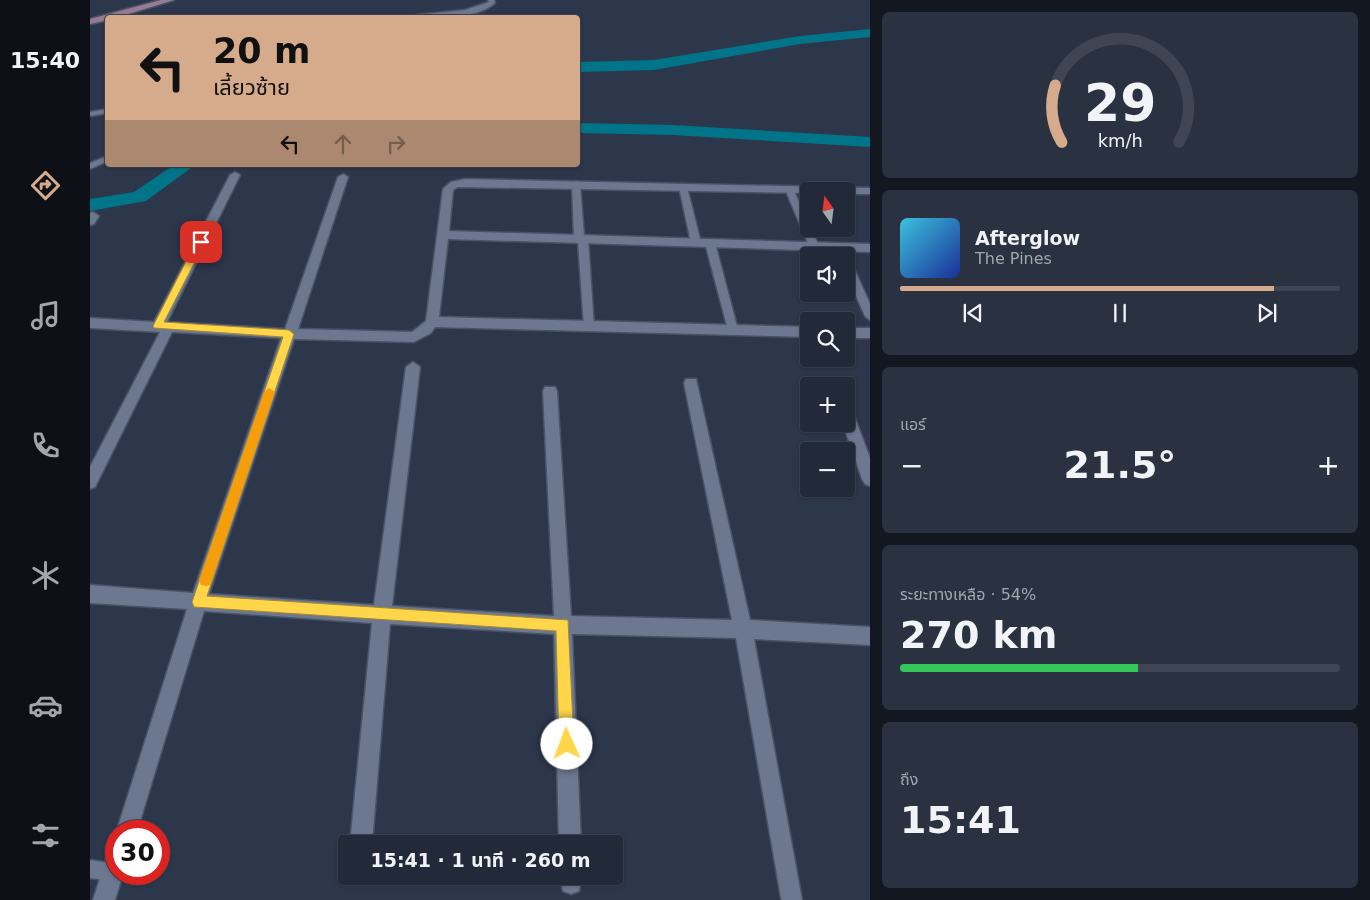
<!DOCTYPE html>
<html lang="th">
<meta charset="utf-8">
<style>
:root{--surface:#222939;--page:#2a3141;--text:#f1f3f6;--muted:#a2a6ae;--line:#3f4553;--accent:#d6ab8b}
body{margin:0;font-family:"DejaVu Sans","Noto Sans Thai",sans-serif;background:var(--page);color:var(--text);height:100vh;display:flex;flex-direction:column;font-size:19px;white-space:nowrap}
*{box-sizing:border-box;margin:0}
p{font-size:16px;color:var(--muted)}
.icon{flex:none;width:28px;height:28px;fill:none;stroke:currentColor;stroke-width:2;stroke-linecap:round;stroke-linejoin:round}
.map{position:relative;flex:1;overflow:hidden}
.drawer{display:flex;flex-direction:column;gap:12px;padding:12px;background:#13171f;width:500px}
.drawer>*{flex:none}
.top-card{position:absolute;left:15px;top:15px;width:475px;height:152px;border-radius:5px;box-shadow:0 1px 4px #0004,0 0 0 1px var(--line);background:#d6ab8b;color:#111;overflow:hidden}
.needle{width:32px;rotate:346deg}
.controls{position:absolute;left:710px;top:182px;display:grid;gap:10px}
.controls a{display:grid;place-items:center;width:55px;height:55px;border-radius:5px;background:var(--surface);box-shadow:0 1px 4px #0004,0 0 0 1px var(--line);font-size:25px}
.speed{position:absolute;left:15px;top:820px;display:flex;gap:10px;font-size:25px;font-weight:700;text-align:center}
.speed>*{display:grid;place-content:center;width:65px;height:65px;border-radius:50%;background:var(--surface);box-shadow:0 1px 4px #0004,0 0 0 1px var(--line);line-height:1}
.speed .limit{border:8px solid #d22;background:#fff;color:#111}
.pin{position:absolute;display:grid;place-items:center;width:42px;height:42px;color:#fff;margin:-21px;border-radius:10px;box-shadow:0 2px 8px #0006}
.me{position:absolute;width:55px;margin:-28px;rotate:358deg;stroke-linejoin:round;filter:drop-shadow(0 0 4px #0008)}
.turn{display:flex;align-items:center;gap:18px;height:105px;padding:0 25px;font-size:22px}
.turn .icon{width:65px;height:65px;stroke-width:2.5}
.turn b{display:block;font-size:35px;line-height:42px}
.lanes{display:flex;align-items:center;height:48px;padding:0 25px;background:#0003;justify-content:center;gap:25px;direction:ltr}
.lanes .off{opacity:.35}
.big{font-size:38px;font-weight:700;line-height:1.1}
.drawer .widget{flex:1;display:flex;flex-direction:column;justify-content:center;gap:8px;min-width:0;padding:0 18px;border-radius:8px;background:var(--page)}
.drawer .dial{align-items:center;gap:0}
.dial svg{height:130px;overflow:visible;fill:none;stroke:var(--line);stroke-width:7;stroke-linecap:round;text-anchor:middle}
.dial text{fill:var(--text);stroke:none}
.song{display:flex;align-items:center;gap:15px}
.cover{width:60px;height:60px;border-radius:8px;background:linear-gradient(135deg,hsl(190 70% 55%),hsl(230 70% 35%))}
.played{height:5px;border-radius:2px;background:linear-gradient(90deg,var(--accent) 85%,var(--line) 85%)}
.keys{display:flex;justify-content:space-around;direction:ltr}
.heat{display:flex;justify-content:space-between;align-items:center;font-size:28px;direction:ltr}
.charge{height:8px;border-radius:4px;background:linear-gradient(90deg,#34c759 54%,var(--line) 0)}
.trip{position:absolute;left:248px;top:835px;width:285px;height:50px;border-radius:5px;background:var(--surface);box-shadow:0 1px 4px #0004,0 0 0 1px var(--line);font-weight:700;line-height:50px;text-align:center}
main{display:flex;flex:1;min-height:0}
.tab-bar{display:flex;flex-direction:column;width:90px;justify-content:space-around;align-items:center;background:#0e1017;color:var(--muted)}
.tab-bar .icon{width:35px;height:35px}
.tab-bar .on{color:var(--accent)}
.tab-bar b{font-size:22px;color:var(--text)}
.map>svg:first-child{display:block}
</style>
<main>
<nav class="tab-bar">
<b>15:40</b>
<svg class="icon on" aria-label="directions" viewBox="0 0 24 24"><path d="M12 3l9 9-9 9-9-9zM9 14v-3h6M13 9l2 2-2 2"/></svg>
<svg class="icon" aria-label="music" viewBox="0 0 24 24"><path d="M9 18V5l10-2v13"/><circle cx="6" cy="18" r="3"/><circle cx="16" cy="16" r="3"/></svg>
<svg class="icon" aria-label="phone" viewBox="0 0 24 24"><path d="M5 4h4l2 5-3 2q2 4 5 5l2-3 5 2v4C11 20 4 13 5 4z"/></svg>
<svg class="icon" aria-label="climate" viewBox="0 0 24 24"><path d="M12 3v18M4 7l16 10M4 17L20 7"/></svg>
<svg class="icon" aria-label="car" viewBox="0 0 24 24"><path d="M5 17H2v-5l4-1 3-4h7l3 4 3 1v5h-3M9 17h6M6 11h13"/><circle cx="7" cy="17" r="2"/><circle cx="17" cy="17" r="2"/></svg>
<svg class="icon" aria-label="filters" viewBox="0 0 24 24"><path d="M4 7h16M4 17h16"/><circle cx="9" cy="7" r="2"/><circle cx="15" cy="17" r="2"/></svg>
</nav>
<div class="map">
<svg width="780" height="900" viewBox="0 0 780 900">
<rect width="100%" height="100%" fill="#2d374c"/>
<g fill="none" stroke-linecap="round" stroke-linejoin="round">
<!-- canal -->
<path fill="#007488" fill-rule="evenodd" d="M780,29v8l-70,7 -146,26 -76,2v-10l76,-2 146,-24z
M488,123l95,2 197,12v10l-197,-12 -95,-2z
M84,165h21l-49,36 -56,10v-12l44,-7z"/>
<!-- lane casing -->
<g stroke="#4a5264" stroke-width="3">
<path id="lane" d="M398,0h6l1,3c-19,16 -59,17 -82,14l3,-2 49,-5 24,-8z
M18,109v4l-18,3v-4z
M18,156v5l-18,8v-6z
M486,181l4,3 4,52 4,3 6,88 -5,4 -5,-4 -6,-85 -4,-3 -2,-55z
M593,184l4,3 14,56 -5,3 -5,-3 -12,-56z
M699,186l4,3 16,34v6h2l8,17 -2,2 -3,1 -5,-3 -24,-57z
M620,240l5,3 23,87 -5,4 -5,-4 -23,-87z
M756,259l5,3 19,42v16l-5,-4 -19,-42z
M0,860l26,4v10h5l-2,4 -6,3 -23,-3z"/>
</g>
<!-- street casing -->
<g stroke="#4a5264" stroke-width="3">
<path id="street" d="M145,172l5,3 -73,147 118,7 53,-152 5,-3 5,3 -50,152 114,3 14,-11 17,-132 8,-7 14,-3 405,9v6h-24v-3l-37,2 -351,-6 -5,3 -4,41 421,13v8l-422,-13 -9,78 370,10v10l-374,-10 -4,6 -17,9 -120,-3 -85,255 165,11 32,-238 7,-5 7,5 -28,239 162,10 -11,-225 2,-4h10l2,4 14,225 161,4 -48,-237 2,-4h10l54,241 120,7v18l-116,-6 48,261h-20l-1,-2 -45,-260 -164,-4 9,210h-22l-5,-210 -164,-10 -18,220h-22l22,-221 -168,-12 -67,220 -21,2 71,-224 -97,-6v-18l103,8 88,-255 -109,-6 -77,155 -5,2v-22l70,-135 -70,-4v-10l64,4 76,-147z
M3,212l6,4 -5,8 -4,1v-12z
M756,328h24v10h-24z
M756,407l5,2 2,4 17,45v28l-5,-2 -3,-5 -19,-55h3z
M26,850v24h7l-8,26h-22l15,-47z
M470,876h22l-3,15 -8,3 -8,-3z"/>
</g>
<!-- secondary casing -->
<g stroke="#4a5264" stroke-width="3">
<path id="secondary" d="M71,0h13l-59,18h-7v2l-18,4v-5z"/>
</g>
<!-- lane -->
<use href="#lane" fill="#6c7890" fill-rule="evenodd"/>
<!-- street -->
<use href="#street" fill="#6c7890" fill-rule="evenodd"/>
<!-- secondary -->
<use href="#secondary" fill="#967c92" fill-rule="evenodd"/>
</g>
<!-- route -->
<path fill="#ffd54a" stroke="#a68a30" d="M111,239l4,3 -41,80 125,8 5,4 -87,262 361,24 6,124 -2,5 -5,3 -6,-3 -2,-5 -3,-113 -362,-24 -2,-5 91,-265 -129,-9 -1,-2 43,-84z"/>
<!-- slow -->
<path fill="#f59e0b" d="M179,388l6,4 -63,188 -2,5 -4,1 -5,-1 -2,-5 65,-188z"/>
</svg>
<div class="controls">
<a><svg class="needle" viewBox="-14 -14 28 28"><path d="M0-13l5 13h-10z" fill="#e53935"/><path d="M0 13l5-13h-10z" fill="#a2a6ae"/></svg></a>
<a><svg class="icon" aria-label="sound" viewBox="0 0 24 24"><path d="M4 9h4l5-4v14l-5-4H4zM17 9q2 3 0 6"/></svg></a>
<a><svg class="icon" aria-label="search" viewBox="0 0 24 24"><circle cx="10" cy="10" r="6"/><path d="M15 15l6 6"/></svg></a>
<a>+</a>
<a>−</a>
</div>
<div class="speed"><div class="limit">30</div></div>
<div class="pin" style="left:111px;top:242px;background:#d93025"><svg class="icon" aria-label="arrive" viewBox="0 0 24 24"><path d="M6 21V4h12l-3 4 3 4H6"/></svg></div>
<svg class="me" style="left:477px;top:744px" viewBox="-20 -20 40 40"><circle r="19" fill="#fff"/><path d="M0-13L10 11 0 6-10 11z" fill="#ffd54a"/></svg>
<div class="trip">15:41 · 1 นาที · 260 m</div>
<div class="top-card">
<div class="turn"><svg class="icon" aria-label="left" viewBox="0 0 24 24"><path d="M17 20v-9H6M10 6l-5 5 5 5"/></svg><div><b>20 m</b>เลี้ยวซ้าย</div></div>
<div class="lanes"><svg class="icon" aria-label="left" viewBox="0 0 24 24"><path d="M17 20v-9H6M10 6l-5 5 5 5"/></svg><svg class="icon off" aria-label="ahead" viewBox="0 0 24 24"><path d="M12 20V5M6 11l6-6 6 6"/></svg><svg class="icon off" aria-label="right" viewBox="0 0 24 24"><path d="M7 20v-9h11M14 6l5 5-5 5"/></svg></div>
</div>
</div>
<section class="drawer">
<div class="widget dial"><svg viewBox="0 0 100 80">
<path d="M14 69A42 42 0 1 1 86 69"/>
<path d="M14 69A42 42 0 0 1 10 34" stroke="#d6ab8b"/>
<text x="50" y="56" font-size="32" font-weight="700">29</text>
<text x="50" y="72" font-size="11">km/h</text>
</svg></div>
<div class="widget">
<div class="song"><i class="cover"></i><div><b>Afterglow</b><p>The Pines</p></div></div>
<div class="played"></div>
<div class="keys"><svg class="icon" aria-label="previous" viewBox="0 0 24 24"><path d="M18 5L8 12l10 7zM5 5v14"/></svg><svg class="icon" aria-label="pause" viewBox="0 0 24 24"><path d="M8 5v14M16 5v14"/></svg><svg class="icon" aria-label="next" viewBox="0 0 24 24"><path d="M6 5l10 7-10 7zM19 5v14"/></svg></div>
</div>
<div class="widget"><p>แอร์</p>
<div class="heat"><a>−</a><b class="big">21.5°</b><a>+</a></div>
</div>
<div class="widget"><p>ระยะทางเหลือ · 54%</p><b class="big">270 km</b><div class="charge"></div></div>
<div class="widget"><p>ถึง</p><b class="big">15:41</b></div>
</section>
</main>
